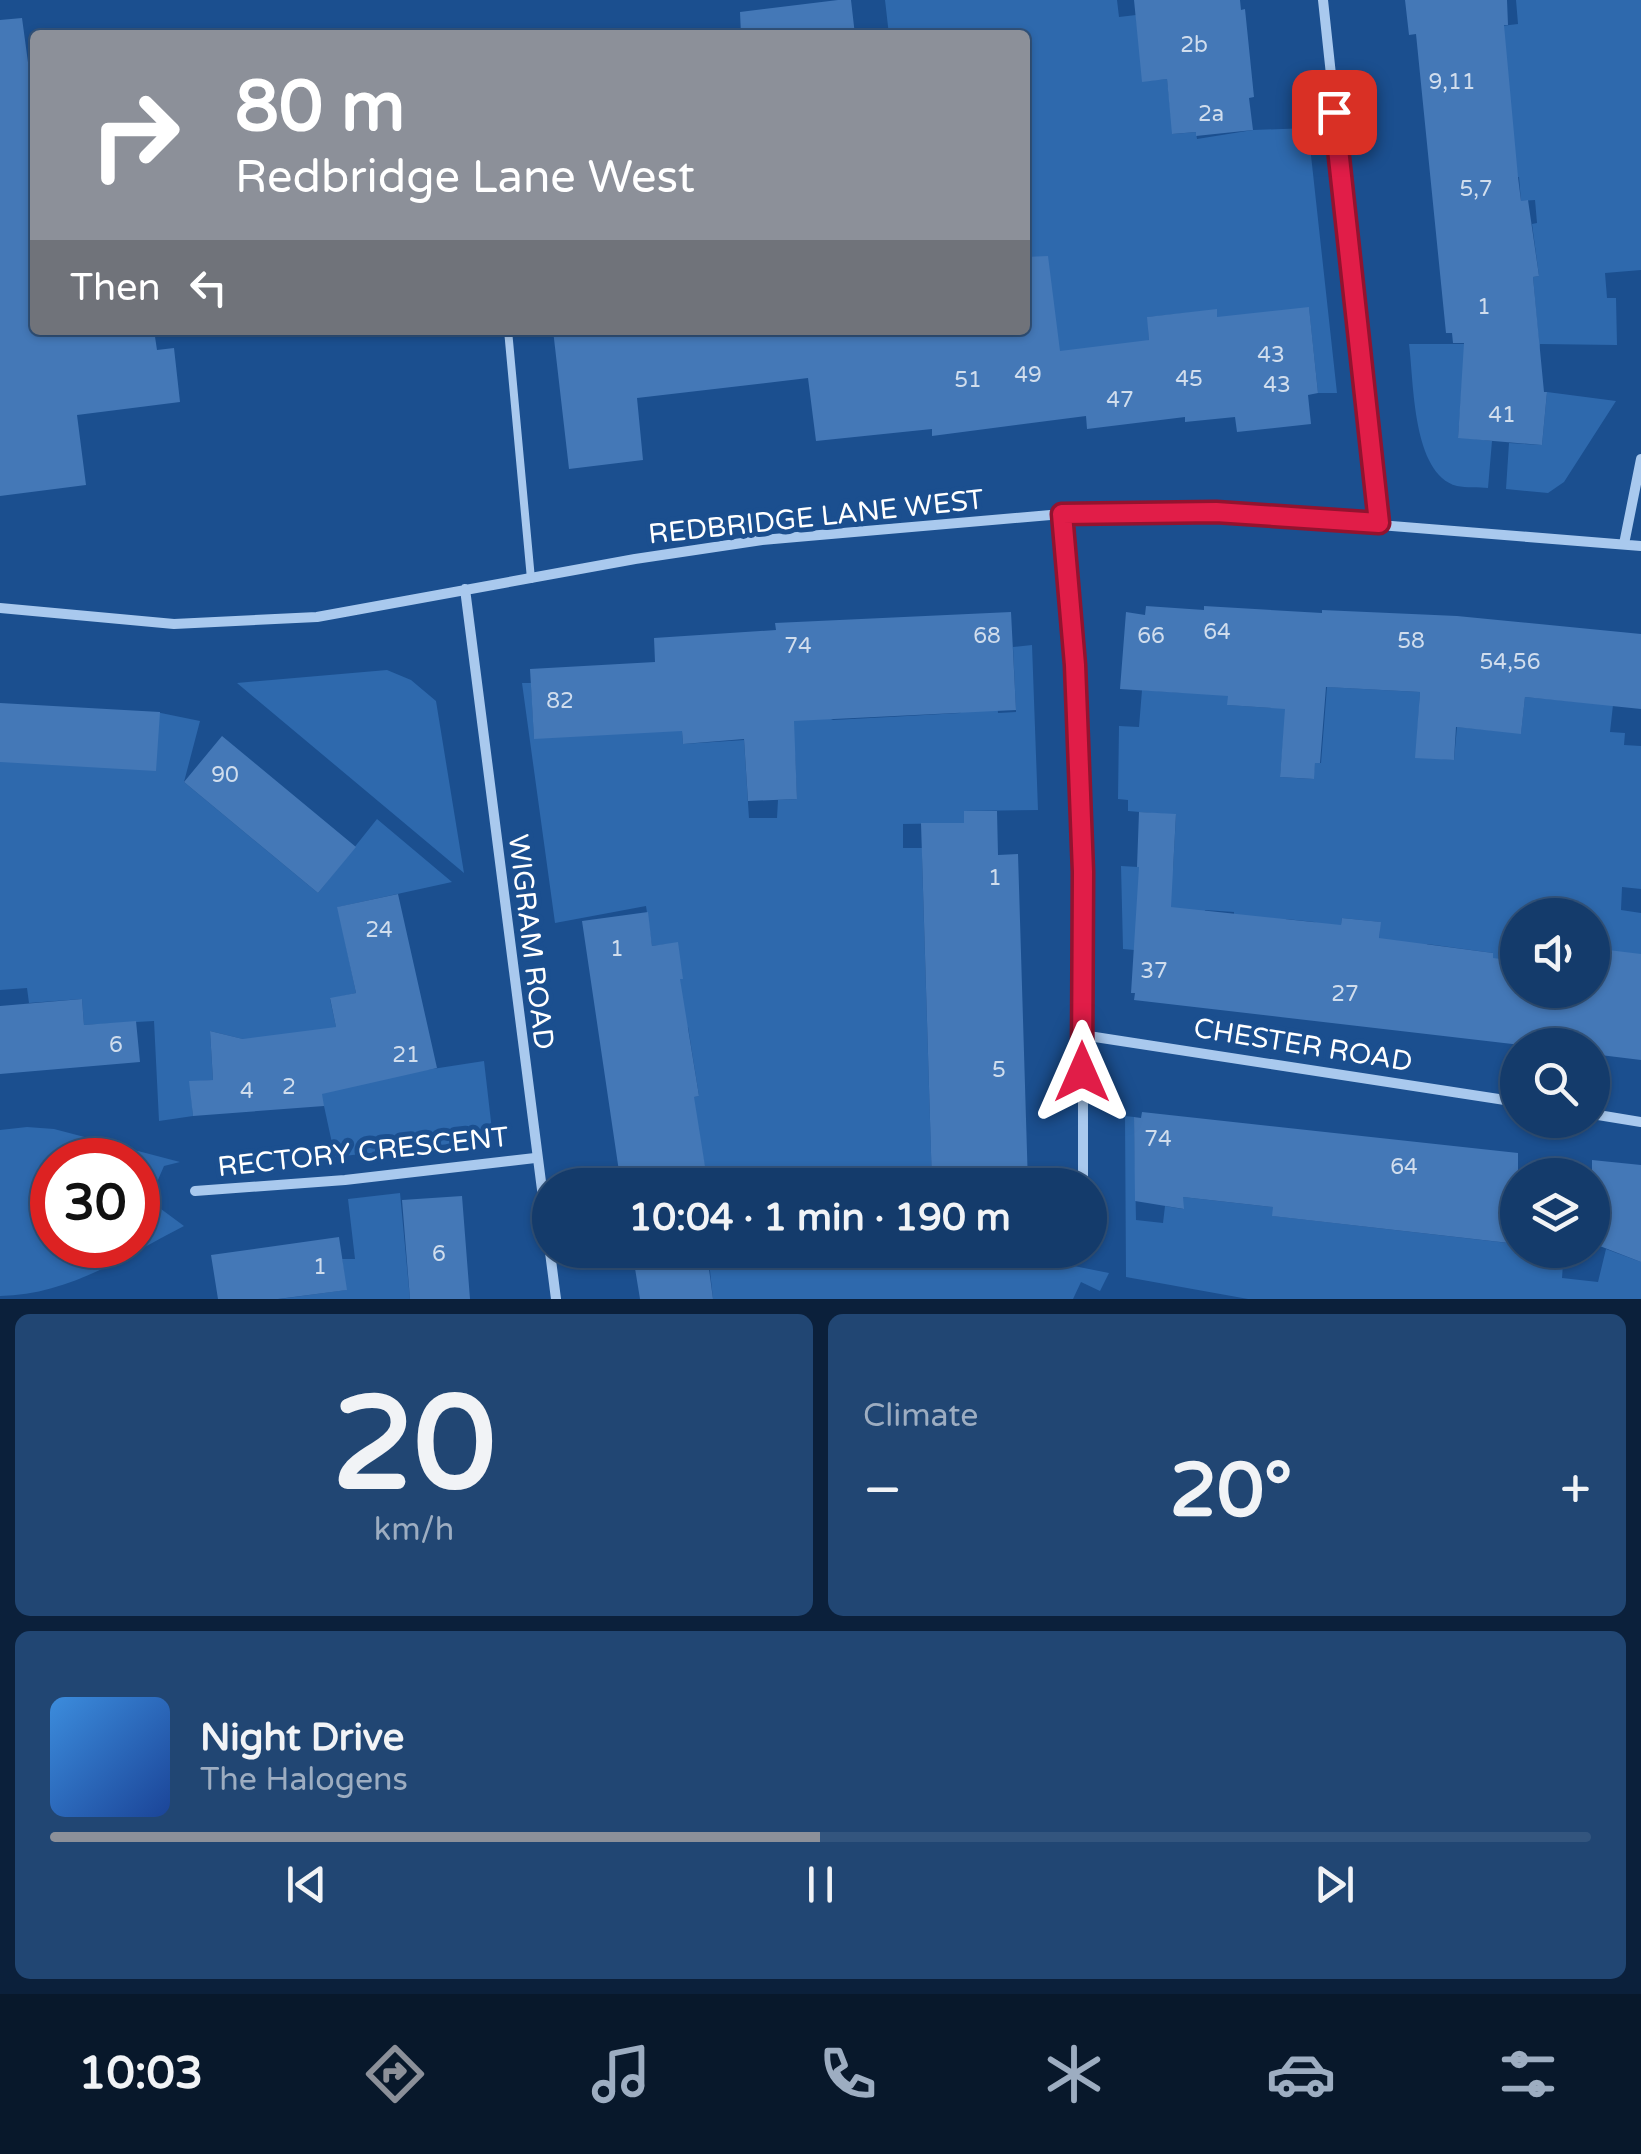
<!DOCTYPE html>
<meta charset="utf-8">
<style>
:root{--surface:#143b6b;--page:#214673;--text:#f1f3f6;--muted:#9dadc1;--line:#33557e;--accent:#8c9099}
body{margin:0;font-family:"Varela Round",sans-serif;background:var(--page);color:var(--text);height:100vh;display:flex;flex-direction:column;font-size:38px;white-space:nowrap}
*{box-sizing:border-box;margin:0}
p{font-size:32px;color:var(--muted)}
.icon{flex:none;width:55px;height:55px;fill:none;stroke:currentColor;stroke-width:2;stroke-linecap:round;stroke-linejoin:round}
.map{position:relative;height:1299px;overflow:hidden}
.panel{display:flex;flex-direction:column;gap:15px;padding:15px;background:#0b203b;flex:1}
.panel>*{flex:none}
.hud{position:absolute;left:30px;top:30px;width:1000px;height:305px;border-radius:10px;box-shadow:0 2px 8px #0004,0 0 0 2px var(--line);background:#8c9099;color:#fff;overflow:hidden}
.tools{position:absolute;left:1500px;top:898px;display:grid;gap:20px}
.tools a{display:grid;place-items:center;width:110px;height:110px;border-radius:50%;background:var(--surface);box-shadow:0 2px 8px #0004,0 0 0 2px var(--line);font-size:50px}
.speed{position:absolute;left:30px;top:1138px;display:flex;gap:20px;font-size:50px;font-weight:700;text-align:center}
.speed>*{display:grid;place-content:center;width:130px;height:130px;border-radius:50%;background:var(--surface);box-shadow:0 2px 8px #0004,0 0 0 2px var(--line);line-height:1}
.speed .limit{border:15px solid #d22;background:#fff;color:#111}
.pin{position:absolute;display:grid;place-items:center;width:85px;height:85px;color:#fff;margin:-42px;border-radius:20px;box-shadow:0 5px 15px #0006}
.me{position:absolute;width:110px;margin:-55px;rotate:0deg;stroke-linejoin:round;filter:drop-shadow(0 0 8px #0008)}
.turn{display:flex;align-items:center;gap:35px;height:210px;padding:0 40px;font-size:45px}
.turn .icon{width:130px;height:130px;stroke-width:2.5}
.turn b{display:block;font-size:70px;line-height:85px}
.then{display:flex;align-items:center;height:95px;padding:0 40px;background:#0003;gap:20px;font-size:38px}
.big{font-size:75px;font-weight:800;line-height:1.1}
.panel .widget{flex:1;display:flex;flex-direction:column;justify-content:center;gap:15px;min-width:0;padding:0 35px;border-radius:15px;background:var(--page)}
.panel .dial{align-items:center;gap:0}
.dial b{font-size:130px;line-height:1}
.song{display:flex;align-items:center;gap:30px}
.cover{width:120px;height:120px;border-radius:15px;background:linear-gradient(135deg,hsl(210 70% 55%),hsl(220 70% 35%))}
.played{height:10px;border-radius:5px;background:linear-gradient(90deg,var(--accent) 50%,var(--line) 50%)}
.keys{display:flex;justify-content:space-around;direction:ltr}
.heat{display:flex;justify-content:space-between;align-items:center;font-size:55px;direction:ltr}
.panel .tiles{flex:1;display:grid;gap:15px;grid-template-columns:1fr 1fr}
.widget:last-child{grid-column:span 2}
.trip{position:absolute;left:532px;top:1168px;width:575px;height:100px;border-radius:50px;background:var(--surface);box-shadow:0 2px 8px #0004,0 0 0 2px var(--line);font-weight:800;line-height:100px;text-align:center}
.tab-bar{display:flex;height:160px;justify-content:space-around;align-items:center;background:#08182b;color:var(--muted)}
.tab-bar .icon{width:70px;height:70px}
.tab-bar .current{color:var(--accent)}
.tab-bar b{font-size:45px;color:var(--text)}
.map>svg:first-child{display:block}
</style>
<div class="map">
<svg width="1641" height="1299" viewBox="0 0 1641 1299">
<rect width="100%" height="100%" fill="#1b4f8f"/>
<!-- green -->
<path fill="#2e69ad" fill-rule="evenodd" d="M885,0h232l2,17 17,-2 7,66 24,-2 6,55 23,-2 1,7 56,-9 55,-2 29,265h-19l-9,-85 -92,10v-8l-69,7 1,23 -67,40 -57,-59v-286h-136z
M1516,0h125v270l-36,3 2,25h9l1,47 -77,-1 -5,47 -73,-6 -4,52 34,4 -4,47c-9,-1 -22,0 -31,-2 -45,-12 -43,-104 -48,-142h130l-6,-67 6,-1 -7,-52 5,-1 -2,-23 -14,1 -2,-24 -18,2v-153l17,-2z
M1547,392l69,9 -52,81 -16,11 -42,-4 3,-46 33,2z
M1032,645l6,165 -73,1 -1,12 -61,1v24h22l-3,9 10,328h-224l-7,-39 -27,-46 25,-4 -11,-69 -24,3 14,-87 -26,3 -6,-40 -91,17 -33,-240h9l3,55 146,-31 3,37 61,-4 5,78h28l1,-18 19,-1 -2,-44 -16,-61 54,26 56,-3 71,-4 36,-32 2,32 18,-1 -3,-65z
M387,670l24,10 25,21 28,172 -227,-190z
M1229,680l-1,25 45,3 1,-23 14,1 -8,91 33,2 2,-16h6l6,-76 93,5 -4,65 38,3 3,-33 64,6 4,-36 88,8 -3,27 15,1 -1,12 17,1v143l-19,-2 -1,23 20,3v61l-48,-26 -1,-33h-74l-1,46 -27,15 3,-23 -66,-9 -6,44 -42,-49 1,-17 -38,-4 -2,18 -26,-14 -28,-3 -2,8 -50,-5v-10l-29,-2 -1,9 -70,31 -11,-1 -2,-83 52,3 3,-54 -48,-4v-11l-10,-1 1,-73 20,1 3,-37 44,3z
M156,712l44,9 -16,61 134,111 59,-74 75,63 -114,25 18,86 -26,6 10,46 21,35 123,-19 9,78 -158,18 -11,-51 -61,-62 -53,-13 3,49 -23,2 3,34 -34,5 -5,-100 -70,4 -2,-26 -53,4 -2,-15 -27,2v-229l156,4z
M1125,1116l9,1 2,103 27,3 2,-17 18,3v-12l90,10v9l244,28 1,6h46l-2,28 36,4 8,-33 35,13v37h-393l-122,-22z
M27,1127l27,2 126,33 -16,4 -10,23 7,20 23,17c-58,30 -116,69 -184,70v-166zM52,1160h86v85h-86z
M400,1193l10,106h-131l67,-9 -4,-31h13l-7,-60z
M719,1250h215v3l90,3 85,17 -9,18 -19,-9 -8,17h-360l-5,-47z"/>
<!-- building -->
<path fill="#4478b7" d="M838,0h13l4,35h-114l-1,-23z
M1134,0h106l1,10 4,-1 9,88 -5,1 4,32 -57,6v-4l-24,2 -5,-55 -25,3z
M1405,0h102l1,25h-4l14,152 3,24 7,-1 11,76 -6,1 11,115h3l-5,53 -84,-7 6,-95h-11l-1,-10h-6l-30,-299 -7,1z
M22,18l13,96v92h-5l5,37v87h119l3,20 17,-2 6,54 -103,13 9,70 -86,11v-476z
M1048,256l12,95 89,-11 -2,-23 70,-8v8l92,-10 9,86 -10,2 3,29 -74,8 -2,-15 -50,5v-5l-98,12 -1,-13 -154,20v-7l-116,12 -8,-63 -171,20 6,62 -74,9 -16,-139h472v-73z
M1146,606l58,4v-4l118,7v-3l135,6 184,18v75l-116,-12 -4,37 -65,-7 -2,33 -39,-2 5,-66 -94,-5 -6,76h-5l-1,16 -34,-2 5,-68 -58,-4 1,-9 -108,-7 6,-77 19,3z
M1011,612l5,98 -222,11 3,78 -49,2 -4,-62 -61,5 -1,-13 -148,8 -4,-70 125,-7 -1,-24 122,-8 -1,-7z
M0,703l160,9 -4,59 -156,-9z
M222,736l134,111 -38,46 -134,-111z
M964,811h33l1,44 20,-1 10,331h-96l-11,-362h43z
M1139,812l37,2 -5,93 170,18 1,-7 39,4 -2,16 114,15v5l25,3v29h74v-42l49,6v106l-49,-6v-9h-71l-387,-45 1,-7h-4l8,-126h-2z
M398,894l39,174 -115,26 2,12 -131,10 -4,-35 24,-1 -3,-49 33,8 93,-12 -6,-29 26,-5 -19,-86z
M648,912l4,34 26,-4 5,37h-3l19,117 -5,1 14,88h-87l-39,-264z
M82,999l2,26 52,-4 4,41 -140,12v-68z
M1142,1112l376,41v91l-246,-28 1,-9 -90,-10 1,12 -49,-8 -1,-84 7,1z
M1592,1160l49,5v97l-49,-19z
M462,1196l8,103h-60l-8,-99z
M339,1237l8,53 -69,9h-60l-7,-44z
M632,1250h87l-10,19 4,30h-73z
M934,1250h118l14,6 -132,-3z"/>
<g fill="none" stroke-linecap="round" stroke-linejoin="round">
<!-- lane -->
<path stroke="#a9c9ee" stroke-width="8" d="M508,330l23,249"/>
<!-- street -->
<path stroke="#a9c9ee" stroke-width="10" d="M1323,0l56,523
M1062,514l13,151 8,207v313
M1624,544l17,-85
M465,589l91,710
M0,608l174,16 143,-7 318,-58 127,-19 300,-26 154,-2 425,34
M1082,1035l436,67
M1592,1114l49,8
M195,1191l150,-11 190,-22"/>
</g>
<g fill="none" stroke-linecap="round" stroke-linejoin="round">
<!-- route casing -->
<g stroke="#92132f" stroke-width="25">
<path id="route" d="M1082,1072l1,-200 -8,-207 -13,-151 154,-2 163,11 -45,-411"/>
</g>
<!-- route -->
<use href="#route" stroke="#e11d48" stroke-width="18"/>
</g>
<g text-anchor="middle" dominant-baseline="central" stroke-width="10" stroke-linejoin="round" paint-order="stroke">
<!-- number labels -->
<g font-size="22" fill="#d0dded">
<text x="1194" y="45">2b</text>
<text x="1452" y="82">9,11</text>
<text x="1211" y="114">2a</text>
<text x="1476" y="189">5,7</text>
<text x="1484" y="307">1</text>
<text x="1271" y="355">43</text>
<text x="1028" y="375">49</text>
<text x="1189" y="379">45</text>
<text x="968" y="380">51</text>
<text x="1277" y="385">43</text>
<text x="1120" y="400">47</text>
<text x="1502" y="415">41</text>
<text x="1217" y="632">64</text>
<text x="987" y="636">68</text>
<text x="1151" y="636">66</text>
<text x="1411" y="641">58</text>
<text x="798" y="646">74</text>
<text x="1510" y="662">54,56</text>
<text x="560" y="701">82</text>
<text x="225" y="775">90</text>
<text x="995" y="878">1</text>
<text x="379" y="930">24</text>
<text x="617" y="949">1</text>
<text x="1154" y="971">37</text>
<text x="1345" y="994">27</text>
<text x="116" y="1045">6</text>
<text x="406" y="1055">21</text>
<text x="999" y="1070">5</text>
<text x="289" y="1087">2</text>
<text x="247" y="1091">4</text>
<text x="1158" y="1139">74</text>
<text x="1404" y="1167">64</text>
<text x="439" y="1254">6</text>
<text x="320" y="1267">1</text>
</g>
<!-- street labels -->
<g font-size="28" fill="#fff" stroke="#1b4f8f">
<text transform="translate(816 517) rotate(-6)">REDBRIDGE LANE WEST</text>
<text transform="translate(531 942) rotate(83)">WIGRAM ROAD</text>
<text transform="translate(1303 1045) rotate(9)">CHESTER ROAD</text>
<text transform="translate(363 1152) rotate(-6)">RECTORY CRESCENT</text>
</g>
</g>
</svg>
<div class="tools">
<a><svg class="icon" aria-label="sound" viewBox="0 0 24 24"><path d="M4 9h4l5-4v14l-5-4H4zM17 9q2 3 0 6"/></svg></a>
<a><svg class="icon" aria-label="search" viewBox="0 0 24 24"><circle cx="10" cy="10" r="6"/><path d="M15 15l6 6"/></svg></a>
<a><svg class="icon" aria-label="layers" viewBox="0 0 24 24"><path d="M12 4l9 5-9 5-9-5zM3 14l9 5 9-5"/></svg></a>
</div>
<div class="speed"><div class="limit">30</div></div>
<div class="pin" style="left:1334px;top:112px;background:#d93025"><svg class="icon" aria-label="arrive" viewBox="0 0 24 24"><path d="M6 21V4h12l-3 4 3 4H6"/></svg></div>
<svg class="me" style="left:1082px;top:1072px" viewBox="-20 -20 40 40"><path d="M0-17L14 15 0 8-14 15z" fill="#e11d48" stroke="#fff" stroke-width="4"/></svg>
<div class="trip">10:04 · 1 min · 190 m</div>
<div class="hud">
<div class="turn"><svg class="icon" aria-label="right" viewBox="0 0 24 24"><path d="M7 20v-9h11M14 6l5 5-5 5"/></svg><div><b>80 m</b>Redbridge Lane West</div></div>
<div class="then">Then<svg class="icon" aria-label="left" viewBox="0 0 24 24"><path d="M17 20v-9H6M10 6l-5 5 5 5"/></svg></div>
</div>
</div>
<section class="panel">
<div class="tiles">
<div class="widget dial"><b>20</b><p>km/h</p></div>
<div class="widget"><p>Climate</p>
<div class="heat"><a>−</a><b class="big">20°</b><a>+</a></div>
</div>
<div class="widget">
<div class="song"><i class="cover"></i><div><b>Night Drive</b><p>The Halogens</p></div></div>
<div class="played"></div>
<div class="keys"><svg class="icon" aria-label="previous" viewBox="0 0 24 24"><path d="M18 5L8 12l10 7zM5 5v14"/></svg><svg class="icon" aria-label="pause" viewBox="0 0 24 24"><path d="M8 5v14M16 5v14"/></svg><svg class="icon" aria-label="next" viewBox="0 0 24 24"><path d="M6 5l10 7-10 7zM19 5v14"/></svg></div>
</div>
</div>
</section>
<nav class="tab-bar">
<b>10:03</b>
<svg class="icon current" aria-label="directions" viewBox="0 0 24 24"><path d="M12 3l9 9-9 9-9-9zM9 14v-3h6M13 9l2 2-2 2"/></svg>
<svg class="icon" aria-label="music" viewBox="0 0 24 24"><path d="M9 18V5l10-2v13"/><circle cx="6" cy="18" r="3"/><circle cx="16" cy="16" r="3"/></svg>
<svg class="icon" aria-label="phone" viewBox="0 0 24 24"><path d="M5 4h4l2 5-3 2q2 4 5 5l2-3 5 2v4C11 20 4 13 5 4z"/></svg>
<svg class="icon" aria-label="climate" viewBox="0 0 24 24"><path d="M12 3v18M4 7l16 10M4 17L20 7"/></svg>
<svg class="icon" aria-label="car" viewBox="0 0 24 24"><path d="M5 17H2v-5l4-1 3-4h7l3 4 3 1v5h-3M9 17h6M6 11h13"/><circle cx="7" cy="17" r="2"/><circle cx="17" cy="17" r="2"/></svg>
<svg class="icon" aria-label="filters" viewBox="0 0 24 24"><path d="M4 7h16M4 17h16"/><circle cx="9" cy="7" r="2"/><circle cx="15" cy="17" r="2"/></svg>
</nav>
